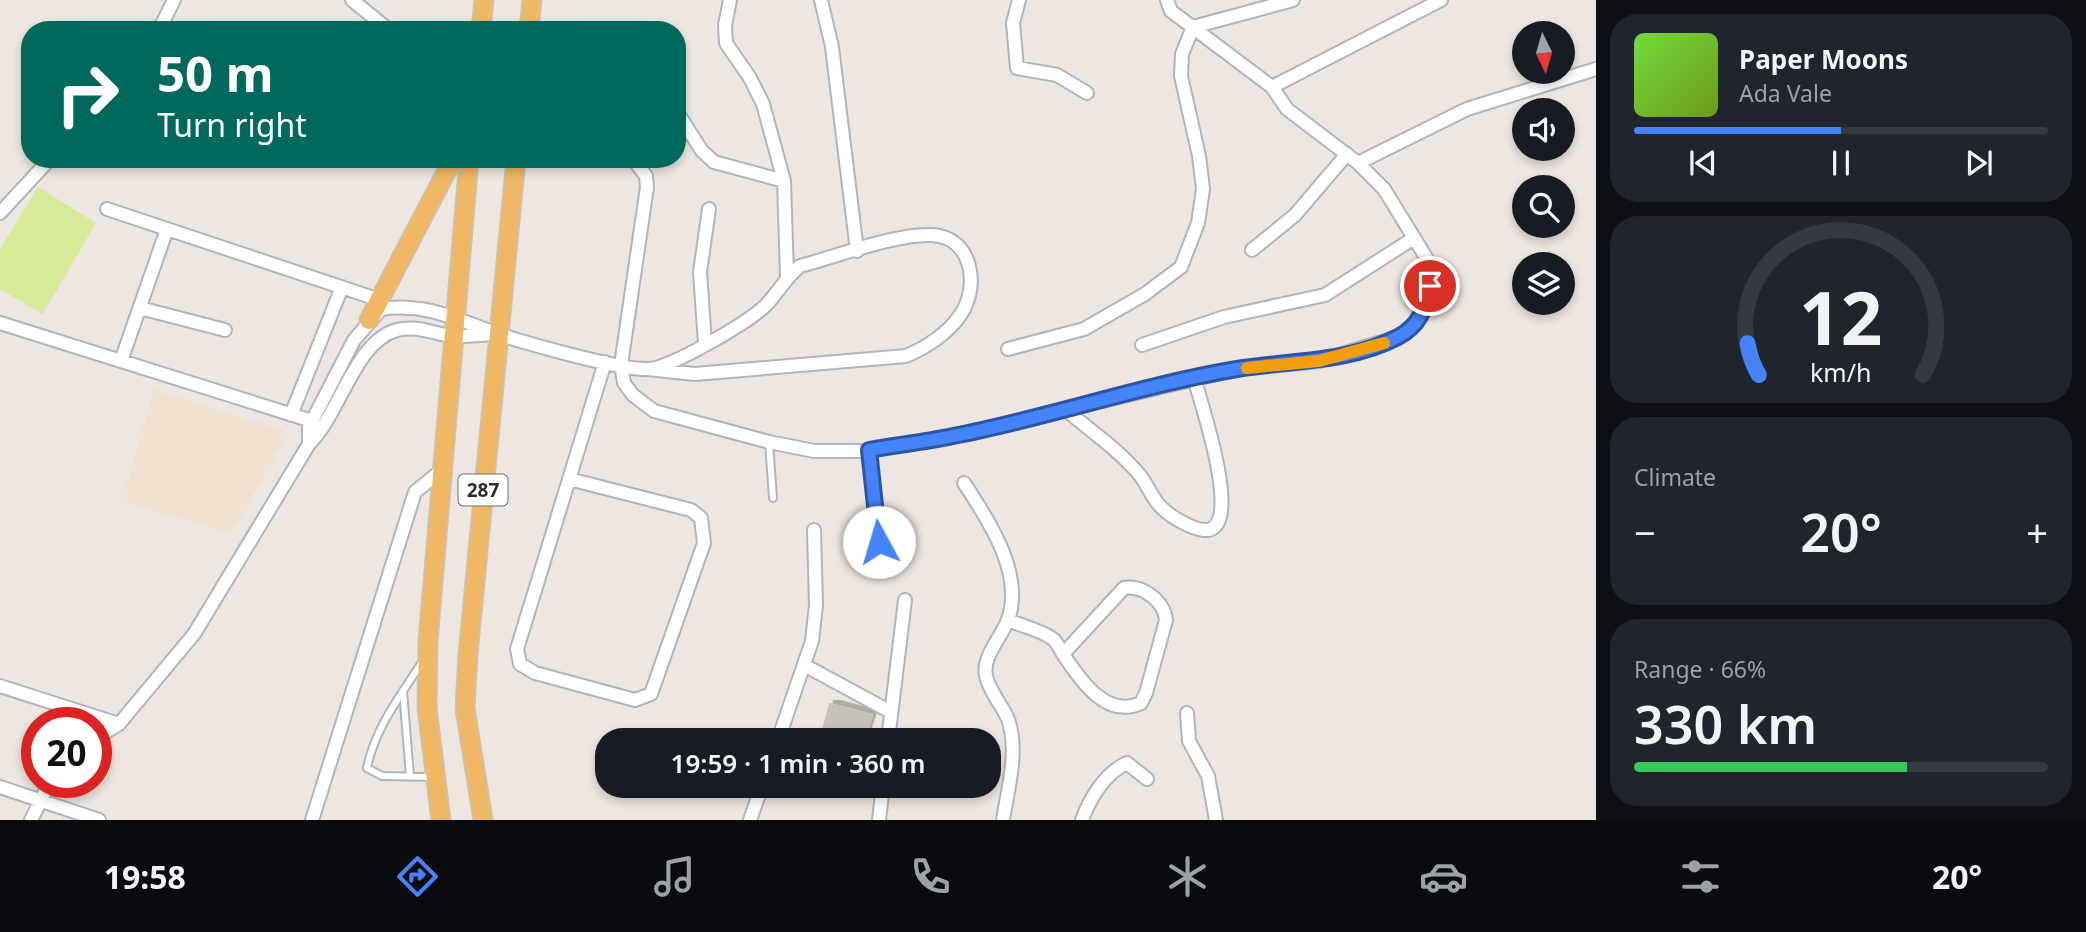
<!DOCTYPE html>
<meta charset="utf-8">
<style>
:root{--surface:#171b24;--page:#20242c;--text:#f1f3f6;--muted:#9ea1a6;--line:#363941;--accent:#4483f8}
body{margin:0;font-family:"Noto Sans",sans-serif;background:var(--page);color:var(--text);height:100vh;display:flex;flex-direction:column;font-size:26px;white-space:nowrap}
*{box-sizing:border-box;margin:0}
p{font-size:23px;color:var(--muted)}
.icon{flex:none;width:38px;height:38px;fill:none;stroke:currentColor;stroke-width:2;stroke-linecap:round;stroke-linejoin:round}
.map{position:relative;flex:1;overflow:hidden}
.details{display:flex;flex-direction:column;gap:14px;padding:14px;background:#0d0f14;width:490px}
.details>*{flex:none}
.banner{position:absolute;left:21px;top:21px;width:665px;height:147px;border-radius:28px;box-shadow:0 4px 10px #0003;background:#00695c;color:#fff;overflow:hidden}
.needle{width:46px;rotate:175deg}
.controls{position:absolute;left:1512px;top:21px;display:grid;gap:14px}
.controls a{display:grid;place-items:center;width:63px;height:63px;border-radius:50%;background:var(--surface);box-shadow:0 4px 10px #0003;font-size:35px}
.speed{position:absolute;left:21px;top:707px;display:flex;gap:14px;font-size:35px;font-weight:700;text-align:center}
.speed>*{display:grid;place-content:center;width:91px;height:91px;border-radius:50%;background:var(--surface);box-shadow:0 4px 10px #0003;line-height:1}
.speed .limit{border:10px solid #d22;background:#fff;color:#111}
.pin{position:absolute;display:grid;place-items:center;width:60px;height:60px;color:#fff;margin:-30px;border:4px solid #fff;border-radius:50%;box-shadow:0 2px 7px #0007}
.me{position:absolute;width:77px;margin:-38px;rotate:354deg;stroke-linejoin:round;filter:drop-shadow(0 0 5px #0008)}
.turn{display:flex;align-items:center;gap:24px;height:147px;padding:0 21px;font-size:32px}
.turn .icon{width:91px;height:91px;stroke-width:2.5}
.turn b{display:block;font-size:49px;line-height:60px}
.big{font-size:52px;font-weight:600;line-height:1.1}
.details .widget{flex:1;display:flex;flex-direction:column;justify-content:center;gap:10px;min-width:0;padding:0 24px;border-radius:28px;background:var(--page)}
.details .dial{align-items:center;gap:0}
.dial svg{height:182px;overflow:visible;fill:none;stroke:var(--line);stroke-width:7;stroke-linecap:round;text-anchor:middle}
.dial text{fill:var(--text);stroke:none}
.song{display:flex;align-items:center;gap:21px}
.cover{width:84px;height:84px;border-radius:10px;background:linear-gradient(135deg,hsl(100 70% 55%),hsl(80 70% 35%))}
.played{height:7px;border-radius:4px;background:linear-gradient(90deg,var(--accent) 50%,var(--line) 50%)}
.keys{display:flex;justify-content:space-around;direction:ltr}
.heat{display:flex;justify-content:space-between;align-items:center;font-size:38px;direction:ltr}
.charge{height:10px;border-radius:5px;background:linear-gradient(90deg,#34c759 66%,var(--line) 0)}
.trip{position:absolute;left:595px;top:728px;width:406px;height:70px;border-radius:28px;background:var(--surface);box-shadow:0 4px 10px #0003;font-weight:600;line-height:70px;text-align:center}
.menu{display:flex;height:112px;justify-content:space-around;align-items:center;background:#090b0e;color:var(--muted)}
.menu .icon{width:49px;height:49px}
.menu .current{color:var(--accent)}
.menu b{font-size:32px;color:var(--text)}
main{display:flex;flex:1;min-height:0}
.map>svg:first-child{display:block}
</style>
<main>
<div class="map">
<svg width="1596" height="820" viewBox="0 0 1596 820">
<defs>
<filter id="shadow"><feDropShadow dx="4.5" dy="-4.5" stdDeviation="0" flood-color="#0004"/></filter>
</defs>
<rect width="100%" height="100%" fill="#eee6e0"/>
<!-- education -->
<path fill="#efe0d0" d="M154,390l129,40 2,9 -54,94 -109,-31z"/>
<!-- pitch -->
<path fill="#d6ea9a" d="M38,187l58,36 -53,91 -43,-25v-40z"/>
<!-- building -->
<path fill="#c7c1bb" stroke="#cac1b9" stroke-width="2" filter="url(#shadow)" d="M830,704l42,11 -8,25h-44z"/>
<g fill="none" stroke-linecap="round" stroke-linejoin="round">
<!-- service casing -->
<g stroke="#b0b5bd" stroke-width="10">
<path id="service" d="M769,442l4,56
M869,450l10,92
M424,659c-22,35 -49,68 -57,109l15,8 52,1
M403,691l7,85"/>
</g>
<!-- minor casing -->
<g stroke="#b0b5bd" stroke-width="16">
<path id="minor" d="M352,0l37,30
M730,0l-5,25 1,18 24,35 13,26 21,77 3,95
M821,0l11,47 25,204
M1019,0l-6,23 4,45 40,7 30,18
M159,30l15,-30
M1272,87l169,-87
M677,112l25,39 12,11 70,19
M633,159l13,17 1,11 -26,178 3,18 9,12 21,16 115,31 45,9h50l90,-15 284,-67 81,-8 79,-24 18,-13 11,-22 3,-16 -3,-27 -43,-70 -26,-26 -71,-54 -15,-22 -101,-76 -4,-11
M1358,163l109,-54 129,-40
M107,209l273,91
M0,213l50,-54
M1252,250l43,-35 52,-61
M140,308l85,22
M0,323l312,98
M705,344l-5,-72 9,-63
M1142,345l82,-28 101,-22 89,-57
M1008,349l76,-20 61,-35 36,-27 17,-44 5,-34 -4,-33 -18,-80 1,-22 11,-27 100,-27
M121,361l46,-132
M1065,409c23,20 53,40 73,64 10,11 13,25 24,35 9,9 30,21 42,22 42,4 -4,-130 -10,-152
M291,415l51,-128
M309,444v-17l45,-87 27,-31c44,-7 77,11 117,25 28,9 125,37 151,35 23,-2 98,-46 116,-63 13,-13 20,-28 35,-40 35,-9 97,-33 132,-31 40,2 48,50 29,79 -12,19 -36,34 -55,42l-211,18 -48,-5
M569,479l122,31 10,8 3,25 -53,151 -16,6 -100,-27 -15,-9 -3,-15 88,-287
M964,483c24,36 62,93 43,139 -7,17 -25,35 -21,54 3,15 16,29 22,43 11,32 0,69 -5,101
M1008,620c14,6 33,10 45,19 5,4 8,13 12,18 16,24 42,62 76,46l5,-10 20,-73c-2,-19 -23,-35 -42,-32l-61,66
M804,665l87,47
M0,686l119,38
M1187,713l2,28 19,35 8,44
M96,738l23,-14 75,-90 115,-190c31,-30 46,-103 88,-114 19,-5 35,3 54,6 14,1 29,-1 43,-2
M778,740l34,-99 4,-36 -2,-75
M888,740l17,-140
M0,787l99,33
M31,820l19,-38
M312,820l103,-328 27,-22
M750,820l12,-34
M879,820l4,-34
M1082,820c8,-22 23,-47 45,-57l20,16"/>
</g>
<!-- primary casing -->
<g stroke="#c4c4c4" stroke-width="21">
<path id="primary" d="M481,30l3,-30
M529,30l3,-30
M369,320l84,-161
M441,820l-14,-112 1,-67 41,-482
M483,820l-18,-112 3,-54 48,-495"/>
</g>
<!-- service -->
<use href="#service" stroke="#fff" stroke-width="6"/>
<!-- minor -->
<use href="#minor" stroke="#fff" stroke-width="12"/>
<!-- primary -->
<use href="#primary" stroke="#f0b864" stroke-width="18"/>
</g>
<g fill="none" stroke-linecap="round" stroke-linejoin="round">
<!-- route casing -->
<g stroke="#2c55a1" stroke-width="18">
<path id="route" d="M879,542l-10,-92c28,-5 56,-8 84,-14 95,-18 188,-51 284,-67 54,-9 111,-6 161,-32 21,-11 28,-29 32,-51"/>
</g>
<!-- route -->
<use href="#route" stroke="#4483f8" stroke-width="12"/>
<!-- slow -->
<path stroke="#f59e0b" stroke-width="12" d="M1247,368l72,-7 65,-18"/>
</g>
<g text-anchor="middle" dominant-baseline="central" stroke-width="6" stroke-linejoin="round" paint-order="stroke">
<!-- shield labels -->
<rect fill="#fff" stroke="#6c6c6c" stroke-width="2" x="458.5" y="474.5" width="49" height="31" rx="5"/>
<g font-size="19" font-weight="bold" fill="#2d2d2d">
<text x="483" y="490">287</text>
</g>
</g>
</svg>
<div class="controls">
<a><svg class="needle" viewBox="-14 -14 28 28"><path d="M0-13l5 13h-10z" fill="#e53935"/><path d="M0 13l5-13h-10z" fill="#9ea1a6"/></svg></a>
<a><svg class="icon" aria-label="sound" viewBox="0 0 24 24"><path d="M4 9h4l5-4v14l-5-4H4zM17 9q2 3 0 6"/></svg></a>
<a><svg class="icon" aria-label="search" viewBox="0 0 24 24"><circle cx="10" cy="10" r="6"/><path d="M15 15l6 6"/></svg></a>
<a><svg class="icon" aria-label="layers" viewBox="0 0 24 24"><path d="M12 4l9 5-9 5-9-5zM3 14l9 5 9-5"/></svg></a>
</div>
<div class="speed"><div class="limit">20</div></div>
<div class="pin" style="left:1430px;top:286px;background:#d93025"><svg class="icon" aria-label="arrive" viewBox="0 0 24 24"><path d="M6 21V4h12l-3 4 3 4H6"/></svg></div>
<svg class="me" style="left:879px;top:542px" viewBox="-20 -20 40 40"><circle r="19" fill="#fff"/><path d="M0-13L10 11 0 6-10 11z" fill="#4483f8"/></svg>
<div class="trip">19:59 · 1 min · 360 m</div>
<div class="banner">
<div class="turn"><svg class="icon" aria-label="right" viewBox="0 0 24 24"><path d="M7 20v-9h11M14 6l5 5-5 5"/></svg><div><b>50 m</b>Turn right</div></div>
</div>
</div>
<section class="details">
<div class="widget">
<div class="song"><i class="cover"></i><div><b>Paper Moons</b><p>Ada Vale</p></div></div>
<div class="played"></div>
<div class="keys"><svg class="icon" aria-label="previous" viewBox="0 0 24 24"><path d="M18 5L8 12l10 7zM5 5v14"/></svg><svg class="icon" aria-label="pause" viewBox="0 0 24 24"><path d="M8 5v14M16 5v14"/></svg><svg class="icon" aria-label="next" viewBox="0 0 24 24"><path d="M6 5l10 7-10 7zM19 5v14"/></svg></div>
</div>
<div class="widget dial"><svg viewBox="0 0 100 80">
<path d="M14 69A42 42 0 1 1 86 69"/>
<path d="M14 69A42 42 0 0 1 9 55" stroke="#4483f8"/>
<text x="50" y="56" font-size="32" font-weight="700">12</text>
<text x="50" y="72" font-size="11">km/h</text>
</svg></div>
<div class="widget"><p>Climate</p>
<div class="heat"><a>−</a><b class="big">20°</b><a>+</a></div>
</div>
<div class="widget"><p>Range · 66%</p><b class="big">330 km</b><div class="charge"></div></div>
</section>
</main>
<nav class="menu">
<b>19:58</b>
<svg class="icon current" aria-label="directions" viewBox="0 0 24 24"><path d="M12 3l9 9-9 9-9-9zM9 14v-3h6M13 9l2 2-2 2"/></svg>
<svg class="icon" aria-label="music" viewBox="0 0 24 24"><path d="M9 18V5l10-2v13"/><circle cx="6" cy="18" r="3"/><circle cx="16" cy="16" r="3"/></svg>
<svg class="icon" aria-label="phone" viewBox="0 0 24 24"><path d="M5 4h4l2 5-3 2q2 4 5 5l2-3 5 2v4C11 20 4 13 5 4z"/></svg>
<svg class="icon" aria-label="climate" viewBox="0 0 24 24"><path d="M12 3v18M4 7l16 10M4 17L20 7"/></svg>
<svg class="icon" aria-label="car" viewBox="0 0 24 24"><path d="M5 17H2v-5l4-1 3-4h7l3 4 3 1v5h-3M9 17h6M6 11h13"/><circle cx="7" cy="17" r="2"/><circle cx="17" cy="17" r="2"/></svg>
<svg class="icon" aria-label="filters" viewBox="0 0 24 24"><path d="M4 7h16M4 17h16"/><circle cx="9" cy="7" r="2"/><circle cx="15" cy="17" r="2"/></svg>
<b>20°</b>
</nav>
